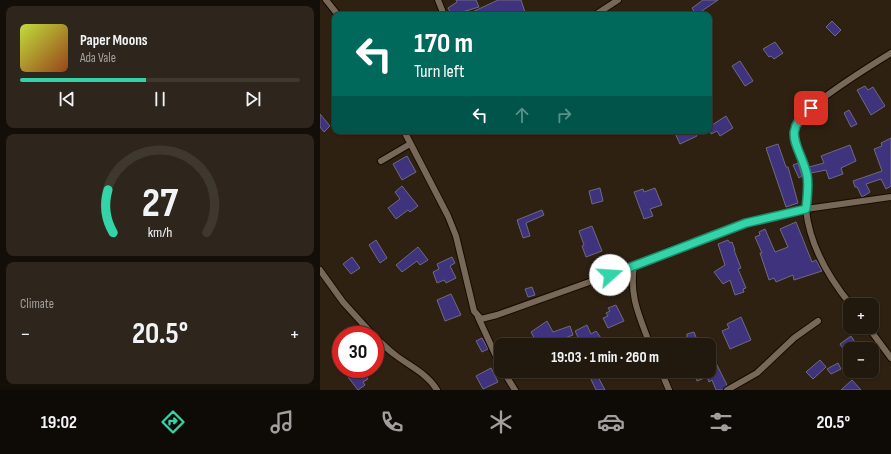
<!DOCTYPE html>
<meta charset="utf-8">
<style>
:root{--surface:#22190e;--page:#2e261c;--text:#f1f3f6;--muted:#a2a09e;--line:#3f382e;--accent:#32d4a8}
body{margin:0;font-family:"Sofia Sans Condensed",sans-serif;background:var(--page);color:var(--text);height:100vh;display:flex;flex-direction:column;font-size:15px;white-space:nowrap}
*{box-sizing:border-box;margin:0}
p{font-size:13px;color:var(--muted)}
.icon{flex:none;width:22px;height:22px;fill:none;stroke:currentColor;stroke-width:2;stroke-linecap:round;stroke-linejoin:round}
.map{position:relative;flex:1;overflow:hidden}
.panel{display:flex;flex-direction:column;gap:6px;padding:6px;background:#130e08;width:320px}
.panel>*{flex:none}
.hud{position:absolute;left:12px;top:12px;width:380px;height:122px;border-radius:8px;box-shadow:0 1px 3px #0004,0 0 0 1px var(--line);background:#00695c;color:#fff;overflow:hidden}
.tools{position:absolute;left:523px;top:298px;display:grid;gap:8px}
.tools a{display:grid;place-items:center;width:36px;height:36px;border-radius:8px;background:var(--surface);box-shadow:0 1px 3px #0004,0 0 0 1px var(--line);font-size:20px}
.speed{position:absolute;left:12px;top:326px;display:flex;gap:8px;font-size:20px;font-weight:700;text-align:center}
.speed>*{display:grid;place-content:center;width:52px;height:52px;border-radius:50%;background:var(--surface);box-shadow:0 1px 3px #0004,0 0 0 1px var(--line);line-height:1}
.speed .limit{border:6px solid #d22;background:#fff;color:#111}
.pin{position:absolute;display:grid;place-items:center;width:34px;height:34px;color:#fff;margin:-17px;border-radius:8px;box-shadow:0 2px 6px #0006}
.me{position:absolute;width:44px;margin:-22px;rotate:71deg;stroke-linejoin:round;filter:drop-shadow(0 0 3px #0008)}
.turn{display:flex;align-items:center;gap:14px;height:84px;padding:0 16px;font-size:18px}
.turn .icon{width:52px;height:52px;stroke-width:2.5}
.turn b{display:block;font-size:28px;line-height:34px}
.lanes{display:flex;align-items:center;height:38px;padding:0 16px;background:#0003;justify-content:center;gap:20px;direction:ltr}
.lanes .off{opacity:.35}
.big{font-size:30px;font-weight:700;line-height:1.1}
.panel .widget{flex:1;display:flex;flex-direction:column;justify-content:center;gap:6px;min-width:0;padding:0 14px;border-radius:8px;background:var(--page)}
.panel .dial{align-items:center;gap:0}
.dial svg{height:104px;overflow:visible;fill:none;stroke:var(--line);stroke-width:7;stroke-linecap:round;text-anchor:middle}
.dial text{fill:var(--text);stroke:none}
.song{display:flex;align-items:center;gap:12px}
.cover{width:48px;height:48px;border-radius:6px;background:linear-gradient(135deg,hsl(70 70% 55%),hsl(20 70% 35%))}
.played{height:4px;border-radius:2px;background:linear-gradient(90deg,var(--accent) 45%,var(--line) 45%)}
.keys{display:flex;justify-content:space-around;direction:ltr}
.heat{display:flex;justify-content:space-between;align-items:center;font-size:22px;direction:ltr}
.trip{position:absolute;left:174px;top:338px;width:222px;height:40px;border-radius:8px;background:var(--surface);box-shadow:0 1px 3px #0004,0 0 0 1px var(--line);font-weight:700;line-height:40px;text-align:center}
.tabs{display:flex;height:64px;justify-content:space-around;align-items:center;background:#0e0a06;color:var(--muted)}
.tabs .icon{width:28px;height:28px}
.tabs .current{color:var(--accent)}
.tabs b{font-size:18px;color:var(--text)}
main{display:flex;flex:1;min-height:0}
.map>svg:first-child{display:block}
</style>
<main>
<section class="panel">
<div class="widget">
<div class="song"><i class="cover"></i><div><b>Paper Moons</b><p>Ada Vale</p></div></div>
<div class="played"></div>
<div class="keys"><svg class="icon" aria-label="previous" viewBox="0 0 24 24"><path d="M18 5L8 12l10 7zM5 5v14"/></svg><svg class="icon" aria-label="pause" viewBox="0 0 24 24"><path d="M8 5v14M16 5v14"/></svg><svg class="icon" aria-label="next" viewBox="0 0 24 24"><path d="M6 5l10 7-10 7zM19 5v14"/></svg></div>
</div>
<div class="widget dial"><svg viewBox="0 0 100 80">
<path d="M14 69A42 42 0 1 1 86 69"/>
<path d="M14 69A42 42 0 0 1 10 36" stroke="#32d4a8"/>
<text x="50" y="56" font-size="32" font-weight="700">27</text>
<text x="50" y="72" font-size="11">km/h</text>
</svg></div>
<div class="widget"><p>Climate</p>
<div class="heat"><a>−</a><b class="big">20.5°</b><a>+</a></div>
</div>
</section>
<div class="map">
<svg width="571" height="390" viewBox="0 0 571 390">
<rect width="100%" height="100%" fill="#2e2112"/>
<!-- building -->
<path fill="#40337d" stroke="#6c6b80" d="M136,0h20l3,7 -27,8 -4,-7 9,-6z
M178,0h23l5,15h-60z
M383,0h15l-22,15 -4,-7z
M512,21l9,9 -6,6 -9,-9z
M455,42l8,11 -9,6 -3,-3 -2,1 -6,-8z
M420,61l13,20 -8,5 -13,-20z
M545,86l3,4 5,-3 12,19 -14,9 -14,-25z
M529,110l8,14 -6,3 -7,-14z
M0,114l10,12 -6,6 -4,-5z
M406,116l7,12 -13,8 -3,-5 -6,3 -2,-7z
M354,131h21l2,5 -17,8z
M571,138v48l-5,3 -5,-10 -15,5 4,8 -8,5 -5,-10h-2l-2,-6 29,-10 -8,-22 8,-3 -1,-3z
M458,144l8,23h2l10,36 -12,4 -20,-59z
M530,145l6,16 -15,7 2,6 -14,5 -3,-9 -15,3 -2,-6 15,-4 -3,-7z
M87,156l9,16 -14,8 -9,-16z
M478,163l4,13 -3,2 -6,-13z
M82,186l16,20 -8,6 -2,-2 -12,9 -8,-11 12,-9 -5,-7z
M280,188l3,13 -11,3 -3,-13z
M335,188l7,17 -12,4 3,7 -9,3 -10,-27 9,-3 1,3z
M222,210l2,5 -18,8 4,13 -7,2 -6,-18z
M476,222l16,40 4,-2 6,11 -28,9 -1,-5 -17,7 -2,-4 -5,2 -9,-27h2l-7,-16 5,-2 -1,-3 6,-3 10,23 13,-5 -8,-18z
M272,226l10,25 -16,6 -4,-11 2,-1 -5,-14z
M56,240l11,18 -7,5 -11,-18z
M408,240l2,3 2,-1 3,8h-1l7,18 -3,1 8,19 -3,1 1,3 -9,3 -5,-15 -7,4 -9,-12 11,-7 -7,-21z
M98,247l10,13 -8,5 -3,-4 -15,11 -6,-7z
M32,257l8,11 -9,6 -8,-10z
M132,257l3,6 -5,3 6,12 -10,5 -2,-3 -7,3 -4,-11 6,-3 -2,-5z
M212,287l3,8 -7,2 -3,-8z
M131,294l10,21 -16,6 -8,-21z
M296,305l8,16 -16,7 -5,-10 5,-2 -2,-3 4,-2 -2,-3z
M421,317l10,23 -21,9 -8,-18 7,-3 -2,-4z
M227,321l6,11 17,-6 3,9 -16,6 1,2 -4,2h-16l-7,-13z
M267,325l4,9 5,-3 5,7 -14,7 -3,-6 -4,2 -5,-10z
M374,332l5,13h-31l19,-8v-3z
M531,336l7,11 -8,2v10l-10,-15z
M162,338l6,11 -6,3 -6,-11z
M500,360l6,7 -13,12 -7,-7z
M396,363l11,22 -4,5h-7l-4,-10 -3,2 -2,-5 -10,4 -3,-8 15,-2v-5z
M518,363l3,6 -10,5 -4,-5z
M171,368l7,14 -15,7 -7,-13z
M33,369h8l7,10 -5,3 2,3 -7,5 -10,-13 2,-1 -3,-4z
M267,371h8l10,19h-9z
M532,380l9,10h-20z"/>
<g fill="none" stroke-linecap="round" stroke-linejoin="round">
<!-- minor casing -->
<g stroke="#160b01" stroke-width="8">
<path id="minor" d="M6,0l12,15
M118,0l6,15
M275,15l23,-15
M84,131l44,85 8,20 18,75 7,8 16,-4 137,-49 37,-16 75,-27 60,-14 85,-12
M61,161l29,-17
M314,266c-5,31 6,51 16,79
M0,270l23,32 30,33
M531,305c-23,-28 -41,-59 -45,-95 -1,-11 3,-23 1,-34 -2,-16 -20,-35 -11,-52 10,-19 74,-58 95,-71
M158,317l23,50
M548,327l23,31
M55,337c6,5 12,12 19,17 15,12 33,19 43,36
M183,371l12,19
M341,371l8,19
M407,390l30,-17 37,-35 24,-17"/>
</g>
<!-- minor -->
<use href="#minor" stroke="#786857" stroke-width="6"/>
</g>
<g fill="none" stroke-linecap="round" stroke-linejoin="round">
<!-- route casing -->
<g stroke="#208a6d" stroke-width="10">
<path id="route" d="M290,275l136,-52 60,-14c1,-10 3,-24 1,-34 -7,-30 -27,-42 4,-67"/>
</g>
<!-- route -->
<use href="#route" stroke="#32d4a8" stroke-width="7"/>
</g>
</svg>
<div class="tools">
<a>+</a>
<a>−</a>
</div>
<div class="speed"><div class="limit">30</div></div>
<div class="pin" style="left:491px;top:108px;background:#d93025"><svg class="icon" aria-label="arrive" viewBox="0 0 24 24"><path d="M6 21V4h12l-3 4 3 4H6"/></svg></div>
<svg class="me" style="left:290px;top:275px" viewBox="-20 -20 40 40"><circle r="19" fill="#fff"/><path d="M0-13L10 11 0 6-10 11z" fill="#32d4a8"/></svg>
<div class="trip">19:03 · 1 min · 260 m</div>
<div class="hud">
<div class="turn"><svg class="icon" aria-label="left" viewBox="0 0 24 24"><path d="M17 20v-9H6M10 6l-5 5 5 5"/></svg><div><b>170 m</b>Turn left</div></div>
<div class="lanes"><svg class="icon" aria-label="left" viewBox="0 0 24 24"><path d="M17 20v-9H6M10 6l-5 5 5 5"/></svg><svg class="icon off" aria-label="ahead" viewBox="0 0 24 24"><path d="M12 20V5M6 11l6-6 6 6"/></svg><svg class="icon off" aria-label="right" viewBox="0 0 24 24"><path d="M7 20v-9h11M14 6l5 5-5 5"/></svg></div>
</div>
</div>
</main>
<nav class="tabs">
<b>19:02</b>
<svg class="icon current" aria-label="directions" viewBox="0 0 24 24"><path d="M12 3l9 9-9 9-9-9zM9 14v-3h6M13 9l2 2-2 2"/></svg>
<svg class="icon" aria-label="music" viewBox="0 0 24 24"><path d="M9 18V5l10-2v13"/><circle cx="6" cy="18" r="3"/><circle cx="16" cy="16" r="3"/></svg>
<svg class="icon" aria-label="phone" viewBox="0 0 24 24"><path d="M5 4h4l2 5-3 2q2 4 5 5l2-3 5 2v4C11 20 4 13 5 4z"/></svg>
<svg class="icon" aria-label="climate" viewBox="0 0 24 24"><path d="M12 3v18M4 7l16 10M4 17L20 7"/></svg>
<svg class="icon" aria-label="car" viewBox="0 0 24 24"><path d="M5 17H2v-5l4-1 3-4h7l3 4 3 1v5h-3M9 17h6M6 11h13"/><circle cx="7" cy="17" r="2"/><circle cx="17" cy="17" r="2"/></svg>
<svg class="icon" aria-label="filters" viewBox="0 0 24 24"><path d="M4 7h16M4 17h16"/><circle cx="9" cy="7" r="2"/><circle cx="15" cy="17" r="2"/></svg>
<b>20.5°</b>
</nav>
